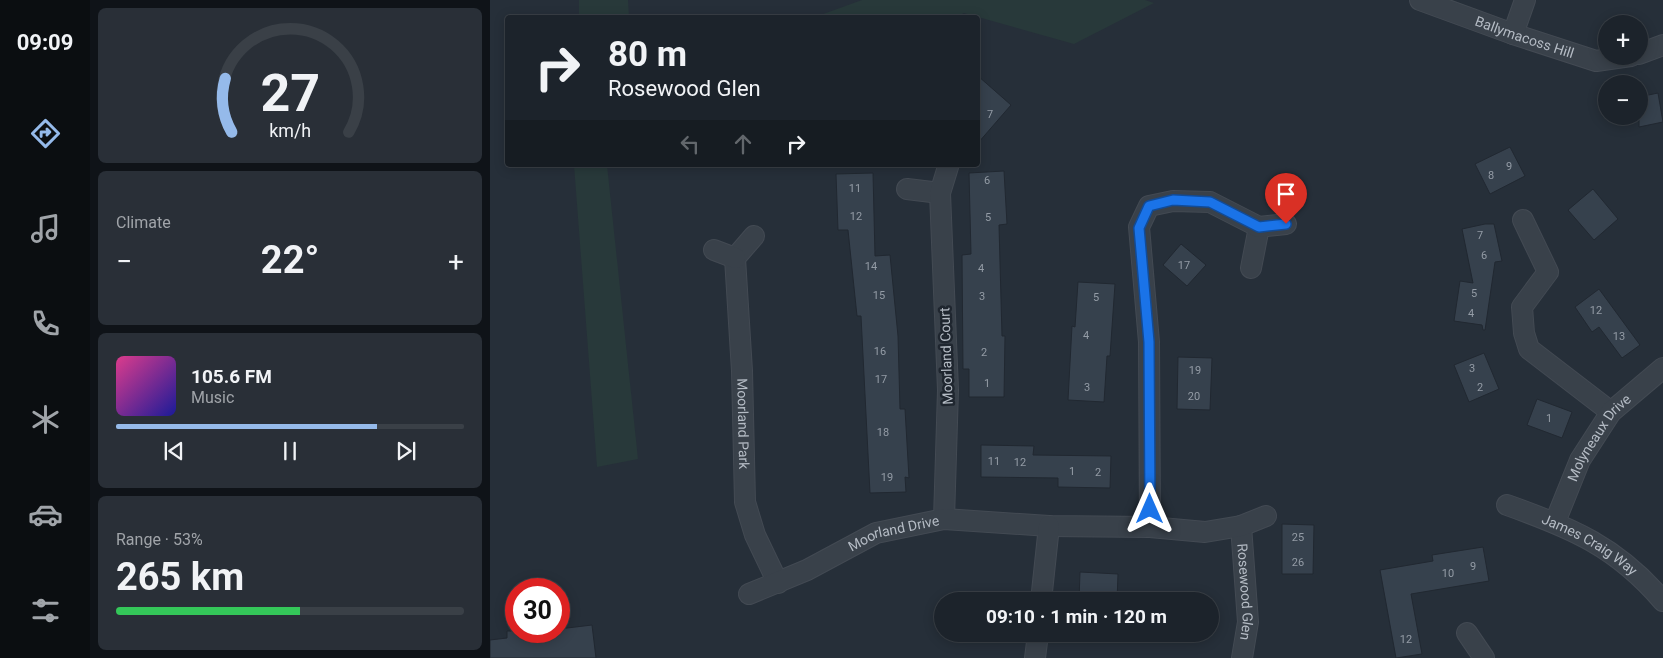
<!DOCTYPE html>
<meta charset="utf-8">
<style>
:root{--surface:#1c232b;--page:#292f37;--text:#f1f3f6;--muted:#a0a4a9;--line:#3a4047;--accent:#95baea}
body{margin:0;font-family:Roboto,sans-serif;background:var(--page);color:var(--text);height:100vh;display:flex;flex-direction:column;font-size:19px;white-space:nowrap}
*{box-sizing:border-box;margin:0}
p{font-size:16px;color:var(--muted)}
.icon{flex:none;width:28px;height:28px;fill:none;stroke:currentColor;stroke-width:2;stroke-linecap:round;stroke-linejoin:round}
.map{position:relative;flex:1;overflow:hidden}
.panel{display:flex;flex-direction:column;gap:8px;padding:8px;background:#0f1318;width:400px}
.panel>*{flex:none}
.top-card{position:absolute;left:15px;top:15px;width:475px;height:152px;border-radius:5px;box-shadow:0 2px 12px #0003,0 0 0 1px var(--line);background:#1c232b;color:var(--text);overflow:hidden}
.fabs{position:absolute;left:1108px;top:15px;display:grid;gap:10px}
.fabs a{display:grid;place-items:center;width:50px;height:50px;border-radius:50%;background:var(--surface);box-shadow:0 2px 12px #0003,0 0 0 1px var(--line);font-size:25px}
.speed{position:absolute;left:15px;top:578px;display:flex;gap:10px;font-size:25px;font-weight:700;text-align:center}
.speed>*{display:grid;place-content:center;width:65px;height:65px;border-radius:50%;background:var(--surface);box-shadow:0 2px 12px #0003,0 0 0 1px var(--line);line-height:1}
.speed .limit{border:8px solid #d22;background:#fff;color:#111}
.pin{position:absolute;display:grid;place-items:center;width:42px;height:42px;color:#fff;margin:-51px -21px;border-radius:50% 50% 50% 0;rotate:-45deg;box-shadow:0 0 5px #0007}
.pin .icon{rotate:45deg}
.me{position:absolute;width:55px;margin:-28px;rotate:0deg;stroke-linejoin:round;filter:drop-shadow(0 0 4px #0008)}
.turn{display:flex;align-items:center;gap:18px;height:105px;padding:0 20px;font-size:22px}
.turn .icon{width:65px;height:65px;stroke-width:2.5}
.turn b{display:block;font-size:35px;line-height:42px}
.lanes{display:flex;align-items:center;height:48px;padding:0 20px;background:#0003;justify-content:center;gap:25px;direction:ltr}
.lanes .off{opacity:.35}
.big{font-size:38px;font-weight:700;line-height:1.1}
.panel .widget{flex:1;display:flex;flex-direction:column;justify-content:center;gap:8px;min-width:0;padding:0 18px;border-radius:8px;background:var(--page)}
.panel .dial{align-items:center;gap:0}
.dial svg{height:130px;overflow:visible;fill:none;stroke:var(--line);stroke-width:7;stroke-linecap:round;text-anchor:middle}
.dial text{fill:var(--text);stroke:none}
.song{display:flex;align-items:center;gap:15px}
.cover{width:60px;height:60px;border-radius:8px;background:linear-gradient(135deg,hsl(330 70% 55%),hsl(240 70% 35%))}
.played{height:5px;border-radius:2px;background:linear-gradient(90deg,var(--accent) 75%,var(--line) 75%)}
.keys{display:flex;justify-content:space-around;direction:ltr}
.heat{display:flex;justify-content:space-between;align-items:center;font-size:28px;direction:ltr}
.charge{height:8px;border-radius:4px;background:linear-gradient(90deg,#34c759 53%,var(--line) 0)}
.trip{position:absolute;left:444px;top:592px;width:285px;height:50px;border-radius:25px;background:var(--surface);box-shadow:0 2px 12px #0003,0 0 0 1px var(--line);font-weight:700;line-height:50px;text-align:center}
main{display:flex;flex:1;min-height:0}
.menu{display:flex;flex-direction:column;width:90px;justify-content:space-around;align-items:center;background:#0b0e11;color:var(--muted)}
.menu .icon{width:35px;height:35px}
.menu .selected{color:var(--accent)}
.menu b{font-size:22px;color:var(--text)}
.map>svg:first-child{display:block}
</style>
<main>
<nav class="menu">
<b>09:09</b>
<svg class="icon selected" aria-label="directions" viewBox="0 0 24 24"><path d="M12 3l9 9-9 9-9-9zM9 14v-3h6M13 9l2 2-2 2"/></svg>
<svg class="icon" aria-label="music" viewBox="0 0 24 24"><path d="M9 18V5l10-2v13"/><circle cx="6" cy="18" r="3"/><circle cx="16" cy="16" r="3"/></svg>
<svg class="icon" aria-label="phone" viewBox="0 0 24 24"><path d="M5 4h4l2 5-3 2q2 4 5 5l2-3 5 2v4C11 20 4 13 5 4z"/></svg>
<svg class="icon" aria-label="climate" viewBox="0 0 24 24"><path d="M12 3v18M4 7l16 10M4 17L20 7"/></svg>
<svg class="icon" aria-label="car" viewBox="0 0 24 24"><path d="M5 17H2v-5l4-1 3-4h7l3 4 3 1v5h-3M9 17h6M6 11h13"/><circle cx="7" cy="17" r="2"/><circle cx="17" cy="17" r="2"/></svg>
<svg class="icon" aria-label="filters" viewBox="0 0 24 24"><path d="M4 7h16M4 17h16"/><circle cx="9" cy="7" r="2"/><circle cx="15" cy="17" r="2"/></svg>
</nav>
<section class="panel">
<div class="widget dial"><svg viewBox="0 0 100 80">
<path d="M14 69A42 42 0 1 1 86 69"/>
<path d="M14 69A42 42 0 0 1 10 36" stroke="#95baea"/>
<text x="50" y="56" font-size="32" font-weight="700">27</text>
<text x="50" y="72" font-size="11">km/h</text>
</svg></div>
<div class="widget"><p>Climate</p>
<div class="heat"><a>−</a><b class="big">22°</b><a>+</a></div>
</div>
<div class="widget">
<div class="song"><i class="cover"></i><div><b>105.6 FM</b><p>Music</p></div></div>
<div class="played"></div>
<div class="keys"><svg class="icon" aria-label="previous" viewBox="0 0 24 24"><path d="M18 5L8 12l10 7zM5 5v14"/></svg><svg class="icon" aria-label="pause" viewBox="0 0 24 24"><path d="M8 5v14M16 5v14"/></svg><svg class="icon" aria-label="next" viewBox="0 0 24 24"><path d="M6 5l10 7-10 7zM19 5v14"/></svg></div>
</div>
<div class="widget"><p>Range · 53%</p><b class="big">265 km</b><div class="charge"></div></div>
</section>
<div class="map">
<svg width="1173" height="658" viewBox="0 0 1173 658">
<rect width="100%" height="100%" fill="#262f39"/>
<!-- green -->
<path fill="#28393a" d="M89,0h49l1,17h-50z
M372,0h283l9,3 -80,41 -110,-31 -11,5 -138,-1z
M84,165h33l31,294 -41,8z"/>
<!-- building -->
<path fill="#36414d" stroke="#212831" d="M488,76l33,29 -33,38z
M1168,93l5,29 -24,5v-30z
M1020,147l15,29 -35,18 -15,-30z
M514,171l3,53 -8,1 3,111h3l-1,61h-35v-28h-6l-1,-114 9,-1 -2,-81z
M383,173l2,83 15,-1 8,81 2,73h5l4,69 -4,-1 1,15 -36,1 -9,-177h-4l-9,-86h-10l-2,-56z
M1103,189l25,30 -24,21 -26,-30z
M995,224h9l8,37 -7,1 -10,68h-2l-1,-5 -28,-4 6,-40 13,2 -11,-54z
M691,244l25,21 -19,21 -24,-21z
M588,282l37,2 -5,72h-3l-3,46 -36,-2 4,-74 3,1z
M1109,289l41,56 -18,13 -23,-31 -7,5 -17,-25z
M994,353l15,36 -30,13 -15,-37z
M688,357l34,1 -2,52 -33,-1z
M1047,399l35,13 -10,26 -35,-13z
M491,445l53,1 -1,9 78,1 -1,32 -52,-1v-9l-77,-1z
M792,524l32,1 -1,49h-31z
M993,547l6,34 -78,13 11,60 -26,4 -16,-88 53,-9 -1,-6z
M590,572l38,2 -1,27h-38z
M102,625l4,33h-106v-18l17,-2v-7h52v-2z"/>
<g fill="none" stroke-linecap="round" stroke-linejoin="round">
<!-- street casing -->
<g stroke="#434a53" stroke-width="22">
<g id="street">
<path id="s1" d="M930,0l93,34 83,27 35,-5"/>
<path d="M1023,34l12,-34"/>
<path d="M1149,54l24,-9"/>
<path d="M417,189l33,4"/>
<path d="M1033,220l25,52 -26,35 2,26 5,16 82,63"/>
<path id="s2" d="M264,236l-19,22 7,113 3,131 10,33 23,48"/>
<path d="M224,250l21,8"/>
<path d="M761,268l8,-41"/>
<path id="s3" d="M1017,505c65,23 110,42 156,96"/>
<path d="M454,519l4,-129 -8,-197 8,-26"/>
<path id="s4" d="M1065,522l25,-62 31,-48 52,-44"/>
<path id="s5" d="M751,526l7,96 -6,36"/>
<path d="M660,527l-1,-185 -10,-115 10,-21 24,-5 37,1 49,25 27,-3"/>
<path id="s6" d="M259,594l58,-24 69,-37 68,-14 105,7 101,1 55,5 36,-6 25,-10"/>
<path d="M551,601l8,-75"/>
<path d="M977,633l17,25"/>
<path d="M545,658l3,-24"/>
</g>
</g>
<!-- street -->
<use href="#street" stroke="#39414a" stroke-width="20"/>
</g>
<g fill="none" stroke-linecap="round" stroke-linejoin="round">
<!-- route casing -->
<g stroke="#114b97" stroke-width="12">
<path id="route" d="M660,509l-1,-167 -10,-114 10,-22 24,-6 37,2 49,25 27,-3"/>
</g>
<!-- route -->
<use href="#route" stroke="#1a73e8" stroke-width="9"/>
</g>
<g text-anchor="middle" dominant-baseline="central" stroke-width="5" stroke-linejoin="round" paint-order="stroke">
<!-- number labels -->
<g font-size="11" fill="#949ca6">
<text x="500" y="114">7</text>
<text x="1019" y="166">9</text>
<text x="1001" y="175">8</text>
<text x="497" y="180">6</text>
<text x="365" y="188">11</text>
<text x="366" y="216">12</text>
<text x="498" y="217">5</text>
<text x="990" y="235">7</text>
<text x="994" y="255">6</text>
<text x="694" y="265">17</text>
<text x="381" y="266">14</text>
<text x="491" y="268">4</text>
<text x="984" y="293">5</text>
<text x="389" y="295">15</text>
<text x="492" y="296">3</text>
<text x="606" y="297">5</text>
<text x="1106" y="310">12</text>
<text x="981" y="313">4</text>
<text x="596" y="335">4</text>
<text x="1129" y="336">13</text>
<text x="390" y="351">16</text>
<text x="494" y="352">2</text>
<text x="982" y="368">3</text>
<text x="705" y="370">19</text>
<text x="391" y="379">17</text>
<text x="497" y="383">1</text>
<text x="597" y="387">3</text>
<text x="990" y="387">2</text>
<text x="704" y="396">20</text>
<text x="1059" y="418">1</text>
<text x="393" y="432">18</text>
<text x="504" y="461">11</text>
<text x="530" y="462">12</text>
<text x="582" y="471">1</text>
<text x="608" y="472">2</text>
<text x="397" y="477">19</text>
<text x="808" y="537">25</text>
<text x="808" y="562">26</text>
<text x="983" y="566">9</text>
<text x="958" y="573">10</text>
<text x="916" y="639">12</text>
</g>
<!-- street labels -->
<g font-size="14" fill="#b5bcc5" stroke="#1f262f">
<text stroke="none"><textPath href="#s1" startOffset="111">Ballymacoss Hill</textPath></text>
<text transform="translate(456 356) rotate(-92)">Moorland Court</text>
<text stroke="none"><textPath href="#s2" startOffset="195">Moorland Park</textPath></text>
<text stroke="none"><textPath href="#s4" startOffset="96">Molyneaux Drive</textPath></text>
<text stroke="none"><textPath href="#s6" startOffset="158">Moorland Drive</textPath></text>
<text stroke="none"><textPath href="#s3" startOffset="92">James Craig Way</textPath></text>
<text stroke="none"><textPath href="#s5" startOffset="66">Rosewood Glen</textPath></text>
</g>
</g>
</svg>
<div class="fabs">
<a>+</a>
<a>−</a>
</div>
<div class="speed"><div class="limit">30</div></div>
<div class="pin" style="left:796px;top:224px;background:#d93025"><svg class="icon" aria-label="arrive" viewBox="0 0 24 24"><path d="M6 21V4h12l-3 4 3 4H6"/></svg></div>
<svg class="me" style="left:660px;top:509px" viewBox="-20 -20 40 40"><path d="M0-17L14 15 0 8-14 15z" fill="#1a73e8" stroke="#fff" stroke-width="4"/></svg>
<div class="trip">09:10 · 1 min · 120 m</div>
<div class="top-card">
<div class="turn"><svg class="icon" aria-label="right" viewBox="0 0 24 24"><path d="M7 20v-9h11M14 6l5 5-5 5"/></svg><div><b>80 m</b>Rosewood Glen</div></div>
<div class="lanes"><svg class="icon off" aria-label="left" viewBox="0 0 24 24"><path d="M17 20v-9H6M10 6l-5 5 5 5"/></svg><svg class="icon off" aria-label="ahead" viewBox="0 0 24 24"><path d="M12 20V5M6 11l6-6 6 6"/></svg><svg class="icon" aria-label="right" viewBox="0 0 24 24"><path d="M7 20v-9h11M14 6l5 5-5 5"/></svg></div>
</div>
</div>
</main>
